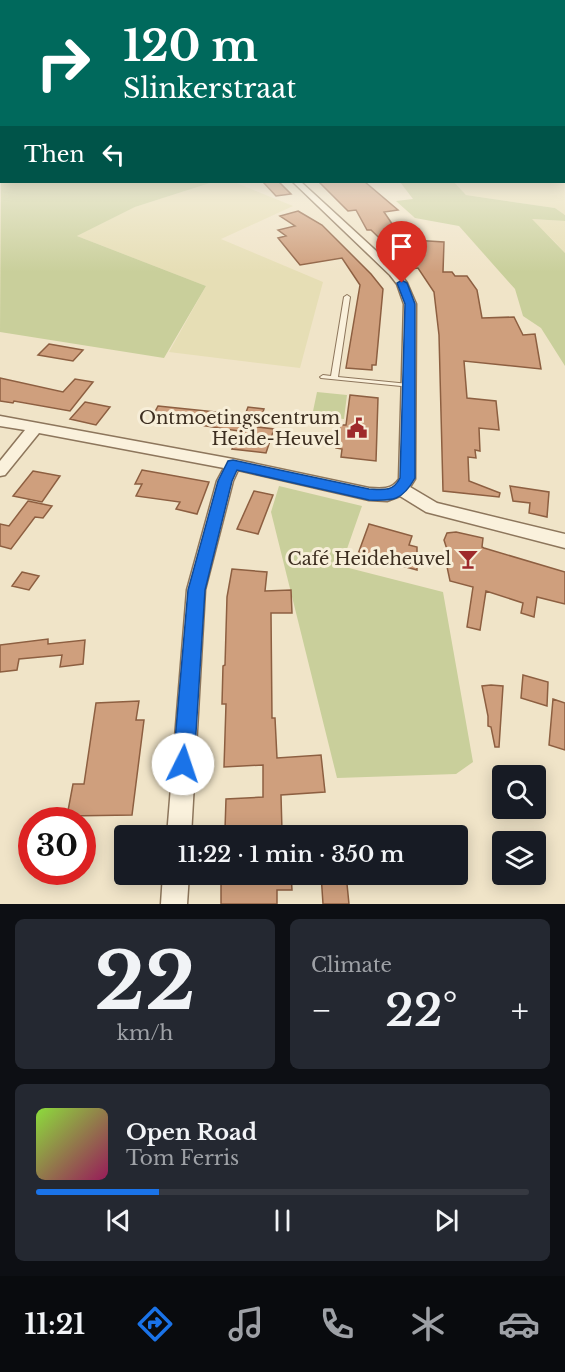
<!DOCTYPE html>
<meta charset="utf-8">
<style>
:root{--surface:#171b24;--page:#242831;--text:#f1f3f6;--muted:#9ea1a6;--line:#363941;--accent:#1a73e8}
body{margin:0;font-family:"Libre Baskerville",serif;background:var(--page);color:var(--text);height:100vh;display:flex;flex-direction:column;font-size:22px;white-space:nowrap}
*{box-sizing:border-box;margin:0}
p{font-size:20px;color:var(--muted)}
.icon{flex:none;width:33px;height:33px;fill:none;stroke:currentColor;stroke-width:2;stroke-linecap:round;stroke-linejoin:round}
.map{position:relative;height:904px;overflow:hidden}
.side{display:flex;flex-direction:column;gap:15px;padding:15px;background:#0d0f14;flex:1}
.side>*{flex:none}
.banner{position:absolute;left:0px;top:0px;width:566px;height:183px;box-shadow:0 3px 15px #0003;background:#00695c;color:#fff;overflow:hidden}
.fabs{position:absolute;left:492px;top:765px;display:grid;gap:12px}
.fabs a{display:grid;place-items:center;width:54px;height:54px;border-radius:6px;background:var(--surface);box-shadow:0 3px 15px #0003;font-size:30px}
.speed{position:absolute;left:18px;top:807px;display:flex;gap:12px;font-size:30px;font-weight:700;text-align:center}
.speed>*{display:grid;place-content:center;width:78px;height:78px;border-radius:50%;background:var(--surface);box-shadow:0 3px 15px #0003;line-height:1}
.speed .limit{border:9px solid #d22;background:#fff;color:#111}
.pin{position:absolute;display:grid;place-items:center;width:51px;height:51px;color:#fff;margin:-62px -26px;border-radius:50% 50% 50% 0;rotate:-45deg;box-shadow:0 0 6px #0007}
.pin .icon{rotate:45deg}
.me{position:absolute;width:66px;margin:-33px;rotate:4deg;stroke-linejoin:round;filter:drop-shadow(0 0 4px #0008)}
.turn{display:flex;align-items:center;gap:21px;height:126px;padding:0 24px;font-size:27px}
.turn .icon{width:78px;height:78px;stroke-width:2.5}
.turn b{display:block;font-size:42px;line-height:51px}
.then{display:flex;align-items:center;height:57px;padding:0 24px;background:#0003;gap:12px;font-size:22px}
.big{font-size:45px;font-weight:600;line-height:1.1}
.side .card{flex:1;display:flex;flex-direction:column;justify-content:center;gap:9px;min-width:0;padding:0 21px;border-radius:9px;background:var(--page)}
.side .dial{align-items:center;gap:0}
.dial b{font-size:78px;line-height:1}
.song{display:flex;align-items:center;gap:18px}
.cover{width:72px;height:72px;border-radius:9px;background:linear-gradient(135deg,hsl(90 70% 55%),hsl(330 70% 35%))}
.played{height:6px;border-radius:3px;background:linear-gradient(90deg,var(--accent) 25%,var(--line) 25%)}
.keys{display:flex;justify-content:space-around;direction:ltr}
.heat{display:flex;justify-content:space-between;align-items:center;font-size:33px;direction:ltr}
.side .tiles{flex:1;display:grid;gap:15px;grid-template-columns:1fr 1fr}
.card:last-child{grid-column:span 2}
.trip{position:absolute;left:114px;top:825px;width:354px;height:60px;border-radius:6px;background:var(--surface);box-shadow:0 3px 15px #0003;font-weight:600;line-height:60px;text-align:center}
.tabs{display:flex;height:96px;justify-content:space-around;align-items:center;background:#090b0e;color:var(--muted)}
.tabs .icon{width:42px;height:42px}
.tabs .on{color:var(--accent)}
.tabs b{font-size:27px;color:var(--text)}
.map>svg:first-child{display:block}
</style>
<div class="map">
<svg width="565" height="904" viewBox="0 0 565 904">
<rect width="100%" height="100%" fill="#f0e4c8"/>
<!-- farmland -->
<path fill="#e6deb5" d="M564,146l1,69 -10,-7 -89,-13 -12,-13h110z
M213,182h21l59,24 -72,33 102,43 -23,86 -131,-16 37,-66 -129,-50 58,-29z
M531,219l34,2v32l-10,-11z"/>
<!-- green -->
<path fill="#c9cf9b" d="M1,165l1,17h211l-78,25 -58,29 129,50 -42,72 -164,-26z
M400,182h54l12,13 89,13 10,7v6l-33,-2 33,34v113l-24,-38 -18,-12 -8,-27 -56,-63 -44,-8 -19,-17 17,-2z
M317,392l30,3 -3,24 -32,-3z
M279,486l83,20 -21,60 102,26 30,170 -17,12 -119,4 -66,-266z"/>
<!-- building -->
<path fill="#cf9f7d" stroke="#8d5f41" stroke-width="1.5" d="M263,182h16l12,12 -15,2z
M319,182h46l33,28 -14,2 17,25 10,-1 2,4 31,2 -1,30h9l3,4h12l10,14 5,28 32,-1 9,18 12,-1 6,35 -77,-8 3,37 29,3 3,29 -20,-2 1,23 -5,-1 1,8 -8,-1 1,24 31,12 -1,4 -56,-6 -4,-156 -5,-43 -16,-24 -7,1 -10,-15 -4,1 -26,-25h-4l-11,-20 -8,1z
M298,211l24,14 49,49 12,15 -7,76h-4v5l-26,-2 14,-83 -18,-27 -42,7 -22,-27 8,-2 -8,-6 17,-4 -15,-10z
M49,344l34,6 -10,11 -35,-6z
M0,378l63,14 12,-13 18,3 -23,29 -56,-10 -1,2 -13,-2z
M350,395l28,3 -2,63 -35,-4 1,-8 -6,-1 4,-23h6z
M85,402l25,5 -14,18 -26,-6z
M158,406l87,9 3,-8 16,2 -6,18 16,2 -8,24 -34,-4 7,-18 -59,-9 -1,3 -29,-4z
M142,470l67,12 -12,32 -21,-5 4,-7 -44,-6 6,-12h-7z
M33,471l27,5 -18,26 -29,-6z
M510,486l39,6 -2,25 -18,-4 1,-10 -17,-2z
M254,491l19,4 -15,39 -21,-5z
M28,501l24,5 -9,12 -8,-1 -24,32 -11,-3v-22l9,2z
M369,524l43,12 -3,9 8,2v23l-59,-16z
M456,532l27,6 -1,9 2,1 81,24v32l-28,-7 -3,20 -13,-4 2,-10 -37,-12 -6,39 -13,-3 6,-40 -23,-6 -4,-19h5l-7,-22 3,-7z
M232,569l35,3 -2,19 26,-1 1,23h-21l1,105h3l2,40 44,-3 4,37 -44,3 1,36 -40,3v-6l-17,1 1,-30 37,-2v-32l-39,2 2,-63h-4l1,-38 2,-1 2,-68z
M22,572l17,4 -10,14 -17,-4z
M48,639v5l37,-4 -2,24 -23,3 2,-12 -43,4 -2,11 -17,2v-27z
M523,675l25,7 -1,24 -26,-8z
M491,685l12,1 -4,61h-4l-4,-20 -3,-1v-10l-6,-30z
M553,699l12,4v47l-16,-5z
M139,701l-3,19h8l-12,95 -65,1 6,-32h11l12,-81z
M221,874h70l1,16h-15v14h-56z
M321,874h25l3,30h-26z"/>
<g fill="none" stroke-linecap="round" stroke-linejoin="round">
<!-- service casing -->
<g stroke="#8d765c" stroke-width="2">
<path id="service" d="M347,295l3,2 -12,80 71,7 2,1 1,1 -1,1 -90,-9 -1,-1 3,-2 8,1 13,-79z"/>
</g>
<!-- minor casing -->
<g stroke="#8d765c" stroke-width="3">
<path id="minor" d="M293,182h8l97,89 9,12 9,21 -1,175 -5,8 27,16 128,31v14l-139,-36 -26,-16 -13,5 -18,-1 -131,-30 -5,11 -28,109 -14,246h-24l20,-246 30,-109 7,-13 -185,-35 -34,42 -5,1v-15l25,-31 -25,-4v-10l233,43 136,29c12,1 23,2 30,-9l5,-175 -7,-20 -7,-9z
M163,874h26l-2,30h-26z"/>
</g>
<!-- service -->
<use href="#service" fill="#faf1dc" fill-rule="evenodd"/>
<!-- minor -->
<use href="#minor" fill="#faf1dc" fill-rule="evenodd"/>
</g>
<!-- sky -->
<linearGradient id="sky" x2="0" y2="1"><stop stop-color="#8fbad6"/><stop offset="0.54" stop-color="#f8f3e6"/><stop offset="1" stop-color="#f8f3e6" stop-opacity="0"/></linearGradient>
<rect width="565" height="272" fill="url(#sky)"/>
<!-- route -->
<path fill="#1a73e8" stroke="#114b97" stroke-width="1.5" d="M402,280l5,3 8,21v174c-13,23 -22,23 -46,22l-132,-30 -5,11 -27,109 -11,174 -3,7 -8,3 -7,-3 -3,-7 15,-174 30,-109 10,-20 5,-1 136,29c14,1 24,3 31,-11l5,-174 -8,-21z"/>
<!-- icons -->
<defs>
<g id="civic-bare" transform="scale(1.62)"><path d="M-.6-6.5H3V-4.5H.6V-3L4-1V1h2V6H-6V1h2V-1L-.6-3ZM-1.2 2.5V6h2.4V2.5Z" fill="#9e2a2b" stroke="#f7eed8" stroke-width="2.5" paint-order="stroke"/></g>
<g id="bar-bare" transform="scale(1.62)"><path d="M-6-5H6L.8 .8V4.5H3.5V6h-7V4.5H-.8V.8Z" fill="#9e2a2b" stroke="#f7eed8" stroke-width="2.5" paint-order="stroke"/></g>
</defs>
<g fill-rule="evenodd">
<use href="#civic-bare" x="357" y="428"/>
<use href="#bar-bare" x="468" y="559"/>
</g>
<g text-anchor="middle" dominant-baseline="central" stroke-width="6" stroke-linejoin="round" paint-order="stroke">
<!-- poi labels -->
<g font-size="18" fill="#3d2e20" stroke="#f7eed8" text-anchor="end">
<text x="340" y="418">Ontmoetingscentrum<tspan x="340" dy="21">Heide-Heuvel</tspan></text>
<text x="451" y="559">Café Heideheuvel</text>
</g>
</g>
</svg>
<div class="fabs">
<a><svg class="icon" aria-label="search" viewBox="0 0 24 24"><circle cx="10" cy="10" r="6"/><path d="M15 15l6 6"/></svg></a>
<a><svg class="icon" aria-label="layers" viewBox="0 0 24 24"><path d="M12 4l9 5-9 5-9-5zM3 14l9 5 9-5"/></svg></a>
</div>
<div class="speed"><div class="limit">30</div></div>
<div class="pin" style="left:402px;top:283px;background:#d93025"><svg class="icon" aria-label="arrive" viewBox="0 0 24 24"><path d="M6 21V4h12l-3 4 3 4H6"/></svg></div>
<svg class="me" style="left:183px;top:764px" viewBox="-20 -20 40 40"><circle r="19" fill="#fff"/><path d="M0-13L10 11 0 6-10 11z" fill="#1a73e8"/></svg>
<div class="trip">11:22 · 1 min · 350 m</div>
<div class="banner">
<div class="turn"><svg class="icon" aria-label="right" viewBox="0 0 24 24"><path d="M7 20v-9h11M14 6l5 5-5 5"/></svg><div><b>120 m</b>Slinkerstraat</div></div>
<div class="then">Then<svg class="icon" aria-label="left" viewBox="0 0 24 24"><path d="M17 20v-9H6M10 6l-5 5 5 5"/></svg></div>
</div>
</div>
<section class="side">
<div class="tiles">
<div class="card dial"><b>22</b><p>km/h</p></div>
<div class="card"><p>Climate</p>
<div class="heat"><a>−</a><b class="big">22°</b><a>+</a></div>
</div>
<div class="card">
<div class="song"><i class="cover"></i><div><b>Open Road</b><p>Tom Ferris</p></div></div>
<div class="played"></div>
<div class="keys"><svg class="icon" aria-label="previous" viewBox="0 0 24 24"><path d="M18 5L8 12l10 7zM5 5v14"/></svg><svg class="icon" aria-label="pause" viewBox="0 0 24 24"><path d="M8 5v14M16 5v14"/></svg><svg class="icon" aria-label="next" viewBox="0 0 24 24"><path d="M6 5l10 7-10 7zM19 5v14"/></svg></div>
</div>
</div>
</section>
<nav class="tabs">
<b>11:21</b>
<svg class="icon on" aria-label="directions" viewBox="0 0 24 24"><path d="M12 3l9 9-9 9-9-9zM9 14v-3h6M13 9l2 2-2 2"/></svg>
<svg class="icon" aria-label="music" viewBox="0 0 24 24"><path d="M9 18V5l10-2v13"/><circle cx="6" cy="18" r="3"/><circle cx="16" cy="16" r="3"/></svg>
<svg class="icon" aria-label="phone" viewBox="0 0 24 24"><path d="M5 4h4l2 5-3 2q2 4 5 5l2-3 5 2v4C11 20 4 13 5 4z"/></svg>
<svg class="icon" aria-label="climate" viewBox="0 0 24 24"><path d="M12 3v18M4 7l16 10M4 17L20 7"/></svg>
<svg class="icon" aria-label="car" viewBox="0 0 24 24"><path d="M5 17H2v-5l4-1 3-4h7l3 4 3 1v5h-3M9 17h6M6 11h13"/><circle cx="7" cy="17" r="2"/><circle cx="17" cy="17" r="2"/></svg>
</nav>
